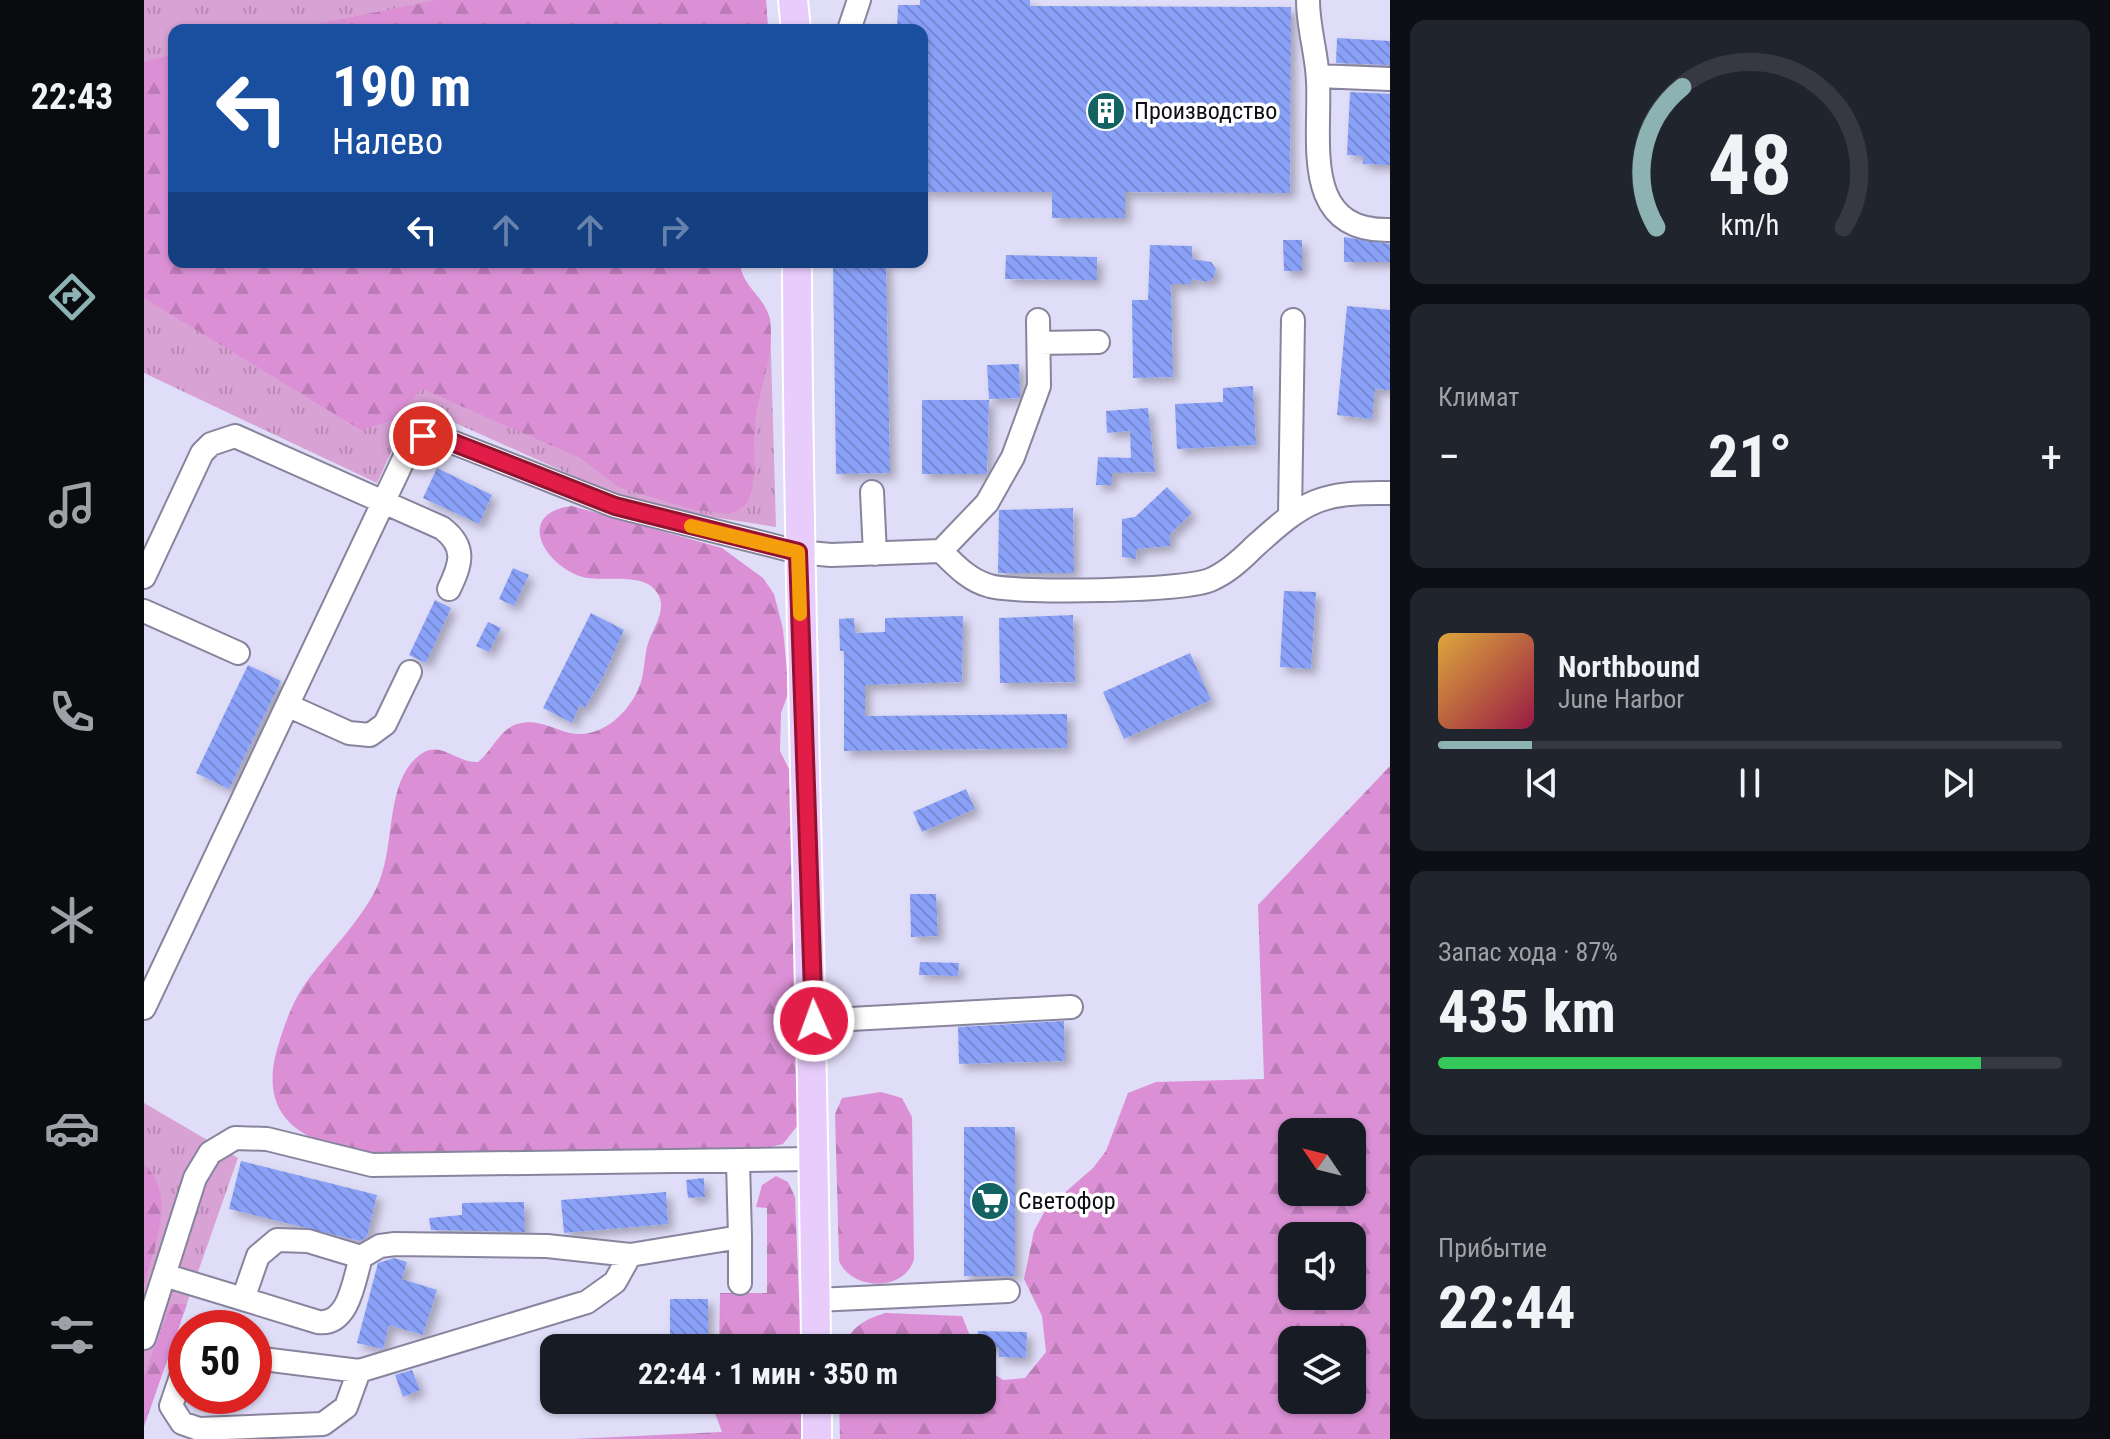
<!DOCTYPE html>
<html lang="ru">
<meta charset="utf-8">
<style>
:root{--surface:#171b24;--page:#20242c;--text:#f1f3f6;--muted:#9ea1a6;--line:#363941;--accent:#8db2b3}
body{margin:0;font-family:"Roboto Condensed",sans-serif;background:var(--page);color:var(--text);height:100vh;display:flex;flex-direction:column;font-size:30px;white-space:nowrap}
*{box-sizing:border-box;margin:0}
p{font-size:26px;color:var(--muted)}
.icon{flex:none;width:44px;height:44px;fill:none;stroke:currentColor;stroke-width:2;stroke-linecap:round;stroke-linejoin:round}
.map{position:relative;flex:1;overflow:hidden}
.panel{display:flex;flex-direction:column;gap:20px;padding:20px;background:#0d0f14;width:720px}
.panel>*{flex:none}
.top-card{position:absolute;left:24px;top:24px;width:760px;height:244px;border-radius:16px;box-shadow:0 2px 6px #0004;background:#1a4fa0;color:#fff;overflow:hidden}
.needle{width:52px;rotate:305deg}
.tools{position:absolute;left:1134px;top:1118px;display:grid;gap:16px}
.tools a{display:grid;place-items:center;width:88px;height:88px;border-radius:16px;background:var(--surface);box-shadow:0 2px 6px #0004;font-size:40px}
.speed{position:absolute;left:24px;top:1310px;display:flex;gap:16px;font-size:40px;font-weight:700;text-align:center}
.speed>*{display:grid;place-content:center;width:104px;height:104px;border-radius:50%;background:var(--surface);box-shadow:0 2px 6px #0004;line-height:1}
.speed .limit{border:12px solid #d22;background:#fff;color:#111}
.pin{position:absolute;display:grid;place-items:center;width:68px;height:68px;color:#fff;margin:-34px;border:4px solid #fff;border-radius:50%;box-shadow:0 2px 8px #0007}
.me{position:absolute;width:88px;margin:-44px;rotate:358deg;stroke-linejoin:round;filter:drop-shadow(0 0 6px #0008)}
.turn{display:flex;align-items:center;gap:28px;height:168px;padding:0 32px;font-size:36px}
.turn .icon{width:104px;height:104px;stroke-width:2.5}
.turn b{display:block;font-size:56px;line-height:68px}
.lanes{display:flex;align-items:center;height:76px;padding:0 32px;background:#0003;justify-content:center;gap:40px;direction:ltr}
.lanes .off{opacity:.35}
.big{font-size:60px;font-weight:700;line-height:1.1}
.panel .card{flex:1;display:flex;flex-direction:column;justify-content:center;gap:12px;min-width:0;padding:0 28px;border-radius:16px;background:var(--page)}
.panel .dial{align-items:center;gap:0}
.dial svg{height:208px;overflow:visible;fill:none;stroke:var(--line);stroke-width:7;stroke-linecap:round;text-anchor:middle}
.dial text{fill:var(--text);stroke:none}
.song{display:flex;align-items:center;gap:24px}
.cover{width:96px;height:96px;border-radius:12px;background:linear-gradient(135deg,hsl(40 70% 55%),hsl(340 70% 35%))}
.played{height:8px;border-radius:4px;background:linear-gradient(90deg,var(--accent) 15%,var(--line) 15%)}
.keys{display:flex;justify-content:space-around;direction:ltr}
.heat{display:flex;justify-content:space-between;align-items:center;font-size:44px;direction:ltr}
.charge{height:12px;border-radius:6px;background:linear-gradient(90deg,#34c759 87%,var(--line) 0)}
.trip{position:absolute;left:396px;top:1334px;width:456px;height:80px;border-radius:16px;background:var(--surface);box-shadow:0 2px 6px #0004;font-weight:700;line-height:80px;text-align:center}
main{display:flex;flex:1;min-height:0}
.menu{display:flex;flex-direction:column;width:144px;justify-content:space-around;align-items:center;background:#090b0e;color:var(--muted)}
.menu .icon{width:56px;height:56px}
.menu .current{color:var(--accent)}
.menu b{font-size:36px;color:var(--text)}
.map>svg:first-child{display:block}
</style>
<main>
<nav class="menu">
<b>22:43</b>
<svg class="icon current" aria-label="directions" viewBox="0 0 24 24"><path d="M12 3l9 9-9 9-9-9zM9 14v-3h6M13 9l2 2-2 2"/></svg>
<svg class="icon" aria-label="music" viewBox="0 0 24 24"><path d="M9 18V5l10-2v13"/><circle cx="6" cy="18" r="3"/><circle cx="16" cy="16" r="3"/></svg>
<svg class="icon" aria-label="phone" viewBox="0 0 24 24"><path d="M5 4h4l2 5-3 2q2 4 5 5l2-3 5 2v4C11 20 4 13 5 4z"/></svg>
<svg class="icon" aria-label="climate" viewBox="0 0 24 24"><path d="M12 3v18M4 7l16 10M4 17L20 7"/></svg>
<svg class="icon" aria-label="car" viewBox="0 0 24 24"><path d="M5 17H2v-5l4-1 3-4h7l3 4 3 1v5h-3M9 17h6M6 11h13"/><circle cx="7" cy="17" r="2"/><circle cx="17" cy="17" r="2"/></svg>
<svg class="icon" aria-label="filters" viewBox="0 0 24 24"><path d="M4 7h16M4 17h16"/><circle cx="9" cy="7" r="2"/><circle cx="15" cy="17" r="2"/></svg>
</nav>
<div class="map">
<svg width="1246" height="1439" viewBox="0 0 1246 1439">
<defs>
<pattern id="grass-tufts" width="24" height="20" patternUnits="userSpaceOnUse" patternTransform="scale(2)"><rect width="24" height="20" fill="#d8a2d4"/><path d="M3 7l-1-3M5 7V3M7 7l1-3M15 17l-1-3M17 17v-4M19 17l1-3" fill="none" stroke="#b88ab5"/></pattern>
<pattern id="forest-firs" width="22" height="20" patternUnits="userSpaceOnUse" patternTransform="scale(2)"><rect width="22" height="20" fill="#db90d6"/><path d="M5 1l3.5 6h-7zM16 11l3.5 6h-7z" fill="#bb7bb7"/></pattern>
<pattern id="building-back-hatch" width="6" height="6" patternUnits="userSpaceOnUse" patternTransform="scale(2)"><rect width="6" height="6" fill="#8aa1f8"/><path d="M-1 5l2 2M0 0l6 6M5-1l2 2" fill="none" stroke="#7689d4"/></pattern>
<filter id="shadow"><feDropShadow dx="5.5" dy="5.5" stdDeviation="4" flood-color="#0004"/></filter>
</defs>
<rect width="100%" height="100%" fill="#e0ddf8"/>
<!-- grass -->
<path fill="url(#grass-tufts)" d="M0,0h622l2,30h-594v232h566c0,21 23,37 30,57l6,208 -89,-14 -80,-22 -194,-87 -36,79 -233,-110z
M0,1103l94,55 -94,268z"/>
<!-- forest -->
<path fill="url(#forest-firs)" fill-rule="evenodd" d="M293,0h329l2,30h-481z
M30,54v208h566c0,23 26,35 30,58 5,34 -11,70 -15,102 -3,24 3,50 -5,74 -4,11 -11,15 -22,18l-37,-5 -73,-22 -38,-29 -158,-69 -30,31 -31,10 -217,-132v-236z
M428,506l150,42 41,30 11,16 9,35 6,62 -8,22 -1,38 13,26 5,348 -15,19 -12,3 -374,8c-73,-4 -147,-23 -118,-112 6,-20 13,-39 24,-56 23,-33 55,-62 73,-98 21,-41 7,-108 45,-135 21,-14 36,10 57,8 14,-11 22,-33 39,-38 20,-6 34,4 53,9 31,7 60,-21 70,-48 5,-14 4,-29 8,-42 5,-15 18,-31 11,-47 -12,-27 -57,-12 -80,-20 -37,-14 -63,-63 -7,-70z
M1246,766v673h-550l-1,-39h143v-34l21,14 22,-2 21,-26 -4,-36 -18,-37 10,-48 12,-22 47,-41 13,-17 22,-58 28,-11 108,-3 -6,-174zM1148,1132h60v60h-60zM1148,1236h60v60h-60zM1148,1340h60v60h-60z
M737,1092l21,6 10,19 2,142c-9,33 -62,32 -75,2l-4,-147 7,-16z
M0,1164c34,32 10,82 0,121z
M632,1176l12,6 7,15 6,151h-82l1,-55h47v-85l-11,-1 6,-22z
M27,1304h16l-43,122v-50z
M742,1313l76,3 13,32h-133c10,-21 22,-29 44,-35z
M566,1400h93l1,39h-232l150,-7z"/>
<!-- building -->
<path fill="url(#building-back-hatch)" filter="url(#shadow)" d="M776,0h110v6l261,1 -1,186 -165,-1v26h-73v-26h-130v-162h-25l1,-25h22z
M1193,38l53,3v24l-54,-2z
M1206,92l40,2v71l-27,-1v-8l-16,-1z
M1200,237l46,7v18h-46z
M1139,240h19v31h-18z
M1006,245l42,1v13l19,3 5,7 -2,8 -6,5 -17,-3v5h-20l2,93 -40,1 -1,-78h16z
M862,255l91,2v23l-92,-1z
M689,262h53l4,211 -54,1z
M1203,306l43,4v80l-15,-1 -3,30 -35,-4z
M875,364l1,34 -31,1 -2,-34z
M1109,386l3,59 -79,4 -2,-45 48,-2v-14z
M778,400h67l-2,74h-65z
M1004,408l7,64 -43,1v12h-16l2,-28 33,1 -1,-27 -23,2 -1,-22z
M293,468l55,27 -13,29 -56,-26z
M1023,487l25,26 -22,21v12l-33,3 -1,10 -14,-2v-38l13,-2z
M929,508l1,65h-76l1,-63z
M369,568l16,7 -15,31 -15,-7z
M1140,591l32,1 -5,77 -31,-2z
M291,600l16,8 -25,55 -17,-8z
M447,613l33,17 -20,45 -19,33 -5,-3 -8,18 -29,-15z
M929,615l2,67 -75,1 -1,-65z
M819,616l-1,66 -97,3v31l202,-2v34l-223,3v-100h-4l-1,-32 15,-1 1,15 30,-1v-14z
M344,622l13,6 -12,24 -13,-6z
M1046,653l21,47 -87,39 -21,-47z
M104,665l33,16 -52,108 -33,-16z
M822,789l9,20 -53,23 -9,-20z
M766,894h26l2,42 -27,1z
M776,962l39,1 -1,13 -39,-1z
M920,1021l1,40 -106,3 -1,-37z
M820,1127h51v149h-51z
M97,1161l136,34 -10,42 -7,4 -131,-32z
M560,1178l1,19 -17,1 -2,-18z
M522,1192l2,32 -104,9 -3,-33z
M380,1202l1,30 -94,-2 -2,-12 33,-3v-12z
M250,1258l13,4 -5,17 35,11 -14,45 -34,-10 -6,24 -26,-6 21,-80z
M526,1299h38v49h-38z
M834,1331l49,1 -1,26 -27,-1v-10h-22z
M268,1370l8,20 -17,7 -8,-22z"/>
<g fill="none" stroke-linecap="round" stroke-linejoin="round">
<!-- minor casing -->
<g stroke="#87849d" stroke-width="26">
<path id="minor" d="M1164,0c0,28 9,54 10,81 3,60 -18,151 72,149
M705,30l10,-30
M1174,76l72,3
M895,343l59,-1
M728,492l3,62
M1146,515l3,-195
M797,551l46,-48 26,-46 26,-71 -1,-66
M0,577l58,-124 9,-9 24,-8 207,92c25,19 19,36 7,61
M0,611l94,42
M145,706l60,27 21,2 15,-11 25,-52
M0,1008l264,-558 15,-14 16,1 176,69 183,46 33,3 110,-4c15,15 29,30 49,35 29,8 194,5 220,-6 17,-7 31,-20 44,-33 52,-47 65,-55 136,-54
M670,1021l257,-14
M217,1257l-53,-16 -31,-1 -19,16 -15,43 75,23c31,4 36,-42 43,-65l19,-11 15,-2 152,2 83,9 110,-18 -2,-75
M20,1275l79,24
M596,1283v-46
M672,1300l192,-9
M0,1338l51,-160 15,-25 25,-15 32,1 105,26 441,-6
M110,1358l105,13 228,-69 28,-20 15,-27
M42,1362l-15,44 11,17 17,6 124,-5 23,-17 13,-36"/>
</g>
<!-- major casing -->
<g stroke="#fff" stroke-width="32">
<path id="major" d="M649,0l3,30
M653,262c1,362 16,724 19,1086
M673,1400v39"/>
</g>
<!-- minor -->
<use href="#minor" stroke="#fff" stroke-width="22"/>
<!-- major -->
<use href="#major" stroke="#e7ccfc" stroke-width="28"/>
</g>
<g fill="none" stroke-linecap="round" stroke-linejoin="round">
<!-- route casing -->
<g stroke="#92132f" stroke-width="20">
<path id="route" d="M279,436l16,1 176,69 183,46 16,469"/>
</g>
<!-- route -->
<use href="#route" stroke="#e11d48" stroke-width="14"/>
<!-- slow -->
<path stroke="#f59e0b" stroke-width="14" d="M547,526l107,26 2,62"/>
</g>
<!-- icons -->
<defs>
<g id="building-disc" transform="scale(2)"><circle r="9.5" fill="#136362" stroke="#fff"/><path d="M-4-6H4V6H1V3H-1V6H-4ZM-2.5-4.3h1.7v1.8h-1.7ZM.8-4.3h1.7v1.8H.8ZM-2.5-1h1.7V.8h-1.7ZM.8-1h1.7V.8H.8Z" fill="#fff"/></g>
<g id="supermarket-disc" transform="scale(2)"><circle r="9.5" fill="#136362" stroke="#fff"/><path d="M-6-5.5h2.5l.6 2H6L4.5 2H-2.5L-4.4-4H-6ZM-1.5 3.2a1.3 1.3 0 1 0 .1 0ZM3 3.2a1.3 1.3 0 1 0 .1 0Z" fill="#fff"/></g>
</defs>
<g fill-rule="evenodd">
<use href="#building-disc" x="962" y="111"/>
<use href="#supermarket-disc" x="846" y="1201"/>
</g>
<g text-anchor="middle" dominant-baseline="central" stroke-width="7" stroke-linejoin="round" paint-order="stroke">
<!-- poi labels -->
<g font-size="24" fill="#0d0c14" stroke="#fff" text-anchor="start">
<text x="990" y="111">Производство</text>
<text x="874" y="1201">Светофор</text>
</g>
</g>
</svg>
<div class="tools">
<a><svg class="needle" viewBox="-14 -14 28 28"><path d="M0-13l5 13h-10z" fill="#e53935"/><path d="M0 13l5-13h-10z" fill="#9ea1a6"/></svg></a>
<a><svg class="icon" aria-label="sound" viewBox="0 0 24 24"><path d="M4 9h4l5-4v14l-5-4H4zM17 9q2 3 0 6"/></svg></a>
<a><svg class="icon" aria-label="layers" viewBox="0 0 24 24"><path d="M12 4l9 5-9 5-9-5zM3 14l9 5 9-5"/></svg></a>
</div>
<div class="speed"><div class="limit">50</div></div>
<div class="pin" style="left:279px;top:436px;background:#d93025"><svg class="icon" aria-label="arrive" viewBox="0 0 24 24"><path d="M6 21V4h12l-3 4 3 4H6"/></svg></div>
<svg class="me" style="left:670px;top:1021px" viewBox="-20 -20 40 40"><circle r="17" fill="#e11d48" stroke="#fff" stroke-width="3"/><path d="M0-11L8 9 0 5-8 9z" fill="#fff"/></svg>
<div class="trip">22:44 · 1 мин · 350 m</div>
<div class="top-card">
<div class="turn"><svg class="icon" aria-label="left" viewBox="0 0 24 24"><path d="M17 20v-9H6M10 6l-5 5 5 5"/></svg><div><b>190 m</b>Налево</div></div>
<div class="lanes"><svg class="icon" aria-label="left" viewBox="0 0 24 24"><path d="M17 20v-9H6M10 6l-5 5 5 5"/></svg><svg class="icon off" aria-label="ahead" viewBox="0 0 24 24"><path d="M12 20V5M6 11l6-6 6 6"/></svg><svg class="icon off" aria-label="ahead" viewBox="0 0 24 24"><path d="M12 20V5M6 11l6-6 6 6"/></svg><svg class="icon off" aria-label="right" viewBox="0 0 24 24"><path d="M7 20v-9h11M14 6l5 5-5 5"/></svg></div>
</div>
</div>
<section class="panel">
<div class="card dial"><svg viewBox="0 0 100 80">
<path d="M14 69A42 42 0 1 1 86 69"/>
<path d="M14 69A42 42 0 0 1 24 15" stroke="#8db2b3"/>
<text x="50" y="56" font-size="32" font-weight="700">48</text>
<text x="50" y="72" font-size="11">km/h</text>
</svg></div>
<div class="card"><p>Климат</p>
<div class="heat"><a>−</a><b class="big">21°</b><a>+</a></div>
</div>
<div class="card">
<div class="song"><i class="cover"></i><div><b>Northbound</b><p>June Harbor</p></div></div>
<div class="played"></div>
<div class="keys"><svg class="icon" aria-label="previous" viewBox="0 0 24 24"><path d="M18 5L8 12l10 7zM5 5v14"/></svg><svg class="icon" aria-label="pause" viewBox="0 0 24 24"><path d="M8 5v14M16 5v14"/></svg><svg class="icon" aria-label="next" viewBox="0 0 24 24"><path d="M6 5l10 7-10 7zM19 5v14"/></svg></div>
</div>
<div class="card"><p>Запас хода · 87%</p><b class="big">435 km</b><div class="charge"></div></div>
<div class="card"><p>Прибытие</p><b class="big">22:44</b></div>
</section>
</main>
